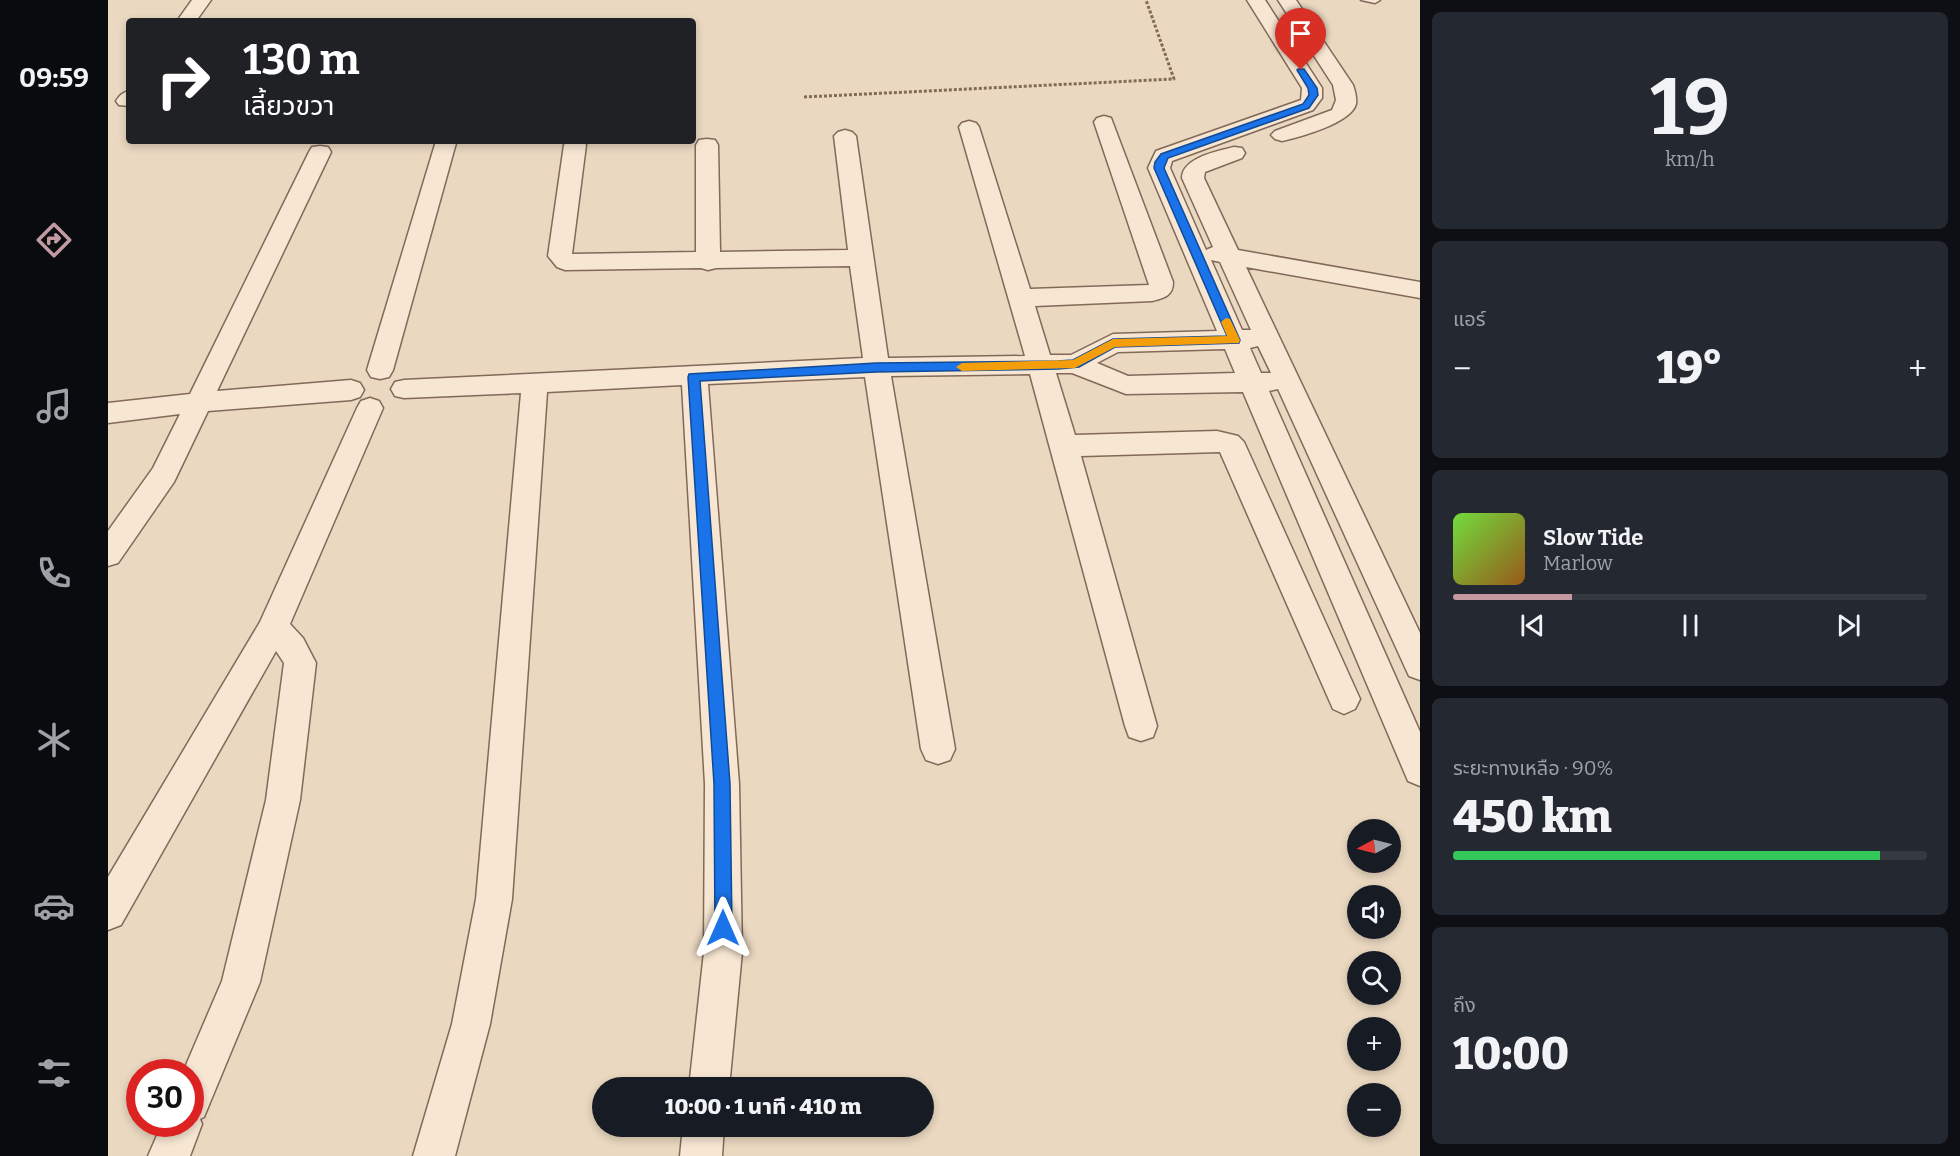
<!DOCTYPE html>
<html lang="th">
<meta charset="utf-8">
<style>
:root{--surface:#171b24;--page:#242831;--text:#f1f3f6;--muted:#9ea1a6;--line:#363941;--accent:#c49aa2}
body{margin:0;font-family:Bitter,"Noto Sans Thai",serif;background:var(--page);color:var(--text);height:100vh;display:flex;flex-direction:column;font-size:22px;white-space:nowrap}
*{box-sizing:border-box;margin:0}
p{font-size:20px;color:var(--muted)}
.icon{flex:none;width:33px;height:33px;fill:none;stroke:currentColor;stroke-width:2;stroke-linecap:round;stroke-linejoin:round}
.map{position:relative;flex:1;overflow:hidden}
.drawer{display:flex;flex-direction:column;gap:12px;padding:12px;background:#0d0f14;width:540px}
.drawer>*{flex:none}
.banner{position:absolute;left:18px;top:18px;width:570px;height:126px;border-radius:6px;box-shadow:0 3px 9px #0003;background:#202124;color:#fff;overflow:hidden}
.needle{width:39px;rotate:263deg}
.buttons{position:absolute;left:1239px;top:819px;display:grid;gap:12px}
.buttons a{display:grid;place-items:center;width:54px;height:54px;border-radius:50%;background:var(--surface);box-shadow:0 3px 9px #0003;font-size:30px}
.speed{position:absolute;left:18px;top:1059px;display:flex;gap:12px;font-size:30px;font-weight:700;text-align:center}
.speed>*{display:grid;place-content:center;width:78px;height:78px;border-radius:50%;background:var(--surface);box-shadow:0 3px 9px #0003;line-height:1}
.speed .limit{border:9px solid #d22;background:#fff;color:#111}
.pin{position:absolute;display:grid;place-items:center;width:51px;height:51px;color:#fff;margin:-62px -26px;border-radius:50% 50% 50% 0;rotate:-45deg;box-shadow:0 0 6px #0007}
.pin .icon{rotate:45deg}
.me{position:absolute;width:66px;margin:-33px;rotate:0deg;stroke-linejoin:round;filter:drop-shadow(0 0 4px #0008)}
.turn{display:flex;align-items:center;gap:21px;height:126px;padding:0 18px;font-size:27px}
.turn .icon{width:78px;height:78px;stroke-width:2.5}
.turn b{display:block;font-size:42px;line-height:51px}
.big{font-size:45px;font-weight:800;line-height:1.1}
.drawer .card{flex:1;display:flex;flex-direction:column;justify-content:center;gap:9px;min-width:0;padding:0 21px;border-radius:9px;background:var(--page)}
.drawer .dial{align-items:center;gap:0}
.dial b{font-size:78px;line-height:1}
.song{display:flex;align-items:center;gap:18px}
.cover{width:72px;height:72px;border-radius:9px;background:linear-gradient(135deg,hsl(100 70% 55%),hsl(30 70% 35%))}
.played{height:6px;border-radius:3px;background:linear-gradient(90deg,var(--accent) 25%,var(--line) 25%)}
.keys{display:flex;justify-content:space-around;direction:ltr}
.heat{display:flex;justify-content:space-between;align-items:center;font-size:33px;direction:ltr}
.charge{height:9px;border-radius:4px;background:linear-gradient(90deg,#34c759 90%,var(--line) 0)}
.trip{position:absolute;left:484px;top:1077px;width:342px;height:60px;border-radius:30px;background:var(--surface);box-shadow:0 3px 9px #0003;font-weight:800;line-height:60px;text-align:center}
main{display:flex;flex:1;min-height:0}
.dock{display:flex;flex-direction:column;width:108px;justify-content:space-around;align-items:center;background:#090b0e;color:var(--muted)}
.dock .icon{width:42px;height:42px}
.dock .on{color:var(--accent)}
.dock b{font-size:27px;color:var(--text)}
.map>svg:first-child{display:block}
</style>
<main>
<nav class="dock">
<b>09:59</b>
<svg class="icon on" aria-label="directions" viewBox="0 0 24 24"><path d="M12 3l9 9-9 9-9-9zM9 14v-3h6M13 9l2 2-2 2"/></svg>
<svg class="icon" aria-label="music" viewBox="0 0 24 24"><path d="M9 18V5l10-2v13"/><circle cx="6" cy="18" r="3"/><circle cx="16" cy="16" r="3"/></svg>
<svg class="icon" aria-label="phone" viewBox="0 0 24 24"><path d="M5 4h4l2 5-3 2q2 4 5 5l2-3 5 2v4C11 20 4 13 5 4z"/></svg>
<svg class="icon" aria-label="climate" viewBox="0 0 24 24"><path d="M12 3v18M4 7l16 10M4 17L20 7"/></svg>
<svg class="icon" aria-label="car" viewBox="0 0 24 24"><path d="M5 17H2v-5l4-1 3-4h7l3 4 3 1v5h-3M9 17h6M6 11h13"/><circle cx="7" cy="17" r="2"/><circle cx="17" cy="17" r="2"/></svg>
<svg class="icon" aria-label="filters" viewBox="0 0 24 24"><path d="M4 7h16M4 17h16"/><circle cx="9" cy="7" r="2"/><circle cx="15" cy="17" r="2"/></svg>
</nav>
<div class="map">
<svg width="1312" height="1156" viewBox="0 0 1312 1156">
<rect width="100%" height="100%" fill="#ead8c0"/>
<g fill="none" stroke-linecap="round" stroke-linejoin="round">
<!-- lane casing -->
<g stroke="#826959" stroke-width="3">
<path id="lane" d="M1253,0h19l-5,3z"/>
</g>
<!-- street casing -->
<g stroke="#826959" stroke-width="3">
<path id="street" d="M84,0h19l-15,21h-19z
M1139,0h18l57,88v10l-9,12 -141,51 -2,7 36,82 7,-3 -31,-69c0,-20 35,-27 52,-31l8,1 3,5 -3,5 -37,14 -1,6 34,72 182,32v16l-174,-31 174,366v47l-11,-4 -131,-287 -9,2 151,341v54l-12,-5 -165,-389 -117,2 -54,-21h-16l19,62 142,-4 21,5 6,6 116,257 -5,10 -11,5 -11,-5 -113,-257 -139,4 76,270 -4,11 -12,4 -12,-4 -4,-11 -95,-352 -139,2 64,373 -5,11 -12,4 -12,-4 -5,-11 -56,-372 -157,7 31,400 3,168 -13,136h-40l15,-136 1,-168 -23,-399 -135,7 -35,507 -22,125 -35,132h-42l39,-132 24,-125 45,-506 -117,5 -9,-2 -4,-7 4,-7 9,-2 459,-22 -13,-92 -134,2 -8,2 -7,-2 -136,2 -8,-3 -9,-11 16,-111 3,-4h16l3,4 -14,109 124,-2v-107l3,-5 8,-1 8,1 3,5 2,107 128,-2 -14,-114 4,-4 7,-2 7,2 4,4 32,222 137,-2 -66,-229 3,-4 7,-2 7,2 3,4 51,162 119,-4 -55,-163 3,-4 7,-2 7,2 62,164c0,14 -9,16 -21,19l-117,5 15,49h21l42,-21 104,-3 -69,-163 8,-17 145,-51 1,-12zM1103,260l9,2 31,68h-9zM1150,346l13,27h-10l-11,-25zM1117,349l10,24 -107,3 -31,-13 21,-11z
M1170,0h18l57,85c2,6 4,13 3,19 -5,19 -56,33 -74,37l-7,-2 -4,-4 4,-4 57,-21 4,-10 -3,-15z
M21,91v15l-10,-1 -3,-4c4,-6 6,-8 13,-10z
M328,141h18l2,2 -63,227 -4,7 -9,2 -9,-2 -4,-7z
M212,146l8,1 3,5 -114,239 134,-11 9,3 4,7 -4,7 -9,3 -143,11 -34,71 -56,81 -10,3v-35l45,-63 27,-54 -72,9v-20l82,-9 119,-242 3,-5z
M262,398l9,3 4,7 -93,216 13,14 13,25 -16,137 -40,182 -56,135 -4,2 2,5 -12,32h-42l14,-32h28v-52h-7l39,-91 44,-181 18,-137 -8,-12 -155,274 -13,5v-53l152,-255 97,-214 4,-7z
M575,1126h41l-2,30h-42z"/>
</g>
<!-- path -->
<path stroke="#826959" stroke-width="3" stroke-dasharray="3 2" stroke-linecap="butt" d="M696,97l370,-18 -28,-79"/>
<!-- lane -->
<use href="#lane" fill="#f6e6d2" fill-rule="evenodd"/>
<!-- street -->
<use href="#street" fill="#f6e6d2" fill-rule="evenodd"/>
</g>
<!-- route -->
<path fill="#1a73e8" stroke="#114b97" stroke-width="1.5" d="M1190,69h6l13,19 1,7 -9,13 -141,50 -4,10 76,172 -1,3 -124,4 -36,20 -21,2 -182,3 -176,9 30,403 2,144 -3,6 -6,2 -6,-2 -2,-6 -1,-144 -26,-407 1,-3 187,-11 182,-2 15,-1 40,-21 114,-3 -73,-168 1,-6 6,-8 142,-50 6,-9 -1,-7 -11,-18z"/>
<!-- slow -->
<path fill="#f59e0b" d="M1118,318l4,1 10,21 -1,3 -124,4 -40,21 -113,3 -6,-4 6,-4 111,-3 40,-21 114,-3 -6,-14z"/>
</svg>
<div class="buttons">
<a><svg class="needle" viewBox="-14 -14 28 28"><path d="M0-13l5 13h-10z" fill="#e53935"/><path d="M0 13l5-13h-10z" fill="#9ea1a6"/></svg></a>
<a><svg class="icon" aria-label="sound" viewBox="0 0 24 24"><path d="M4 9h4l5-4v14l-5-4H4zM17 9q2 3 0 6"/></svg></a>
<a><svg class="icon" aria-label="search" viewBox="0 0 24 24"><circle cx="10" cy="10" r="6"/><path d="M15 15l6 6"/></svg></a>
<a>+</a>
<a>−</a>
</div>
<div class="speed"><div class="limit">30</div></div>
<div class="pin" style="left:1193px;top:70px;background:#d93025"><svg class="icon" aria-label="arrive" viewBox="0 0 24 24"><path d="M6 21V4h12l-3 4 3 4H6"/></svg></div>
<svg class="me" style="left:615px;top:928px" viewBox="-20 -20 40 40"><path d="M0-17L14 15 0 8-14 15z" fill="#1a73e8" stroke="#fff" stroke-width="4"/></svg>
<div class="trip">10:00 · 1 นาที · 410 m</div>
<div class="banner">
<div class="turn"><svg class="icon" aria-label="right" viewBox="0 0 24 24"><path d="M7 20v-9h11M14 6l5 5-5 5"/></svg><div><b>130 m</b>เลี้ยวขวา</div></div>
</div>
</div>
<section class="drawer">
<div class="card dial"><b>19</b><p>km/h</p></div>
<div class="card"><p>แอร์</p>
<div class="heat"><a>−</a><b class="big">19°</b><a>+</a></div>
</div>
<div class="card">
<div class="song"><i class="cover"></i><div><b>Slow Tide</b><p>Marlow</p></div></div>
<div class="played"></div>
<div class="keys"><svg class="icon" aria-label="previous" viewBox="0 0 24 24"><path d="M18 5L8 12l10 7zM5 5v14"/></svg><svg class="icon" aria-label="pause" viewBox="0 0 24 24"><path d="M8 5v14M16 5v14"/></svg><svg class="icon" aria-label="next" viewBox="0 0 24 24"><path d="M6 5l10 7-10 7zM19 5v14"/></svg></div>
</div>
<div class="card"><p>ระยะทางเหลือ · 90%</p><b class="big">450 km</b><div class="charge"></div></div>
<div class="card"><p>ถึง</p><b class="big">10:00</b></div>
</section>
</main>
